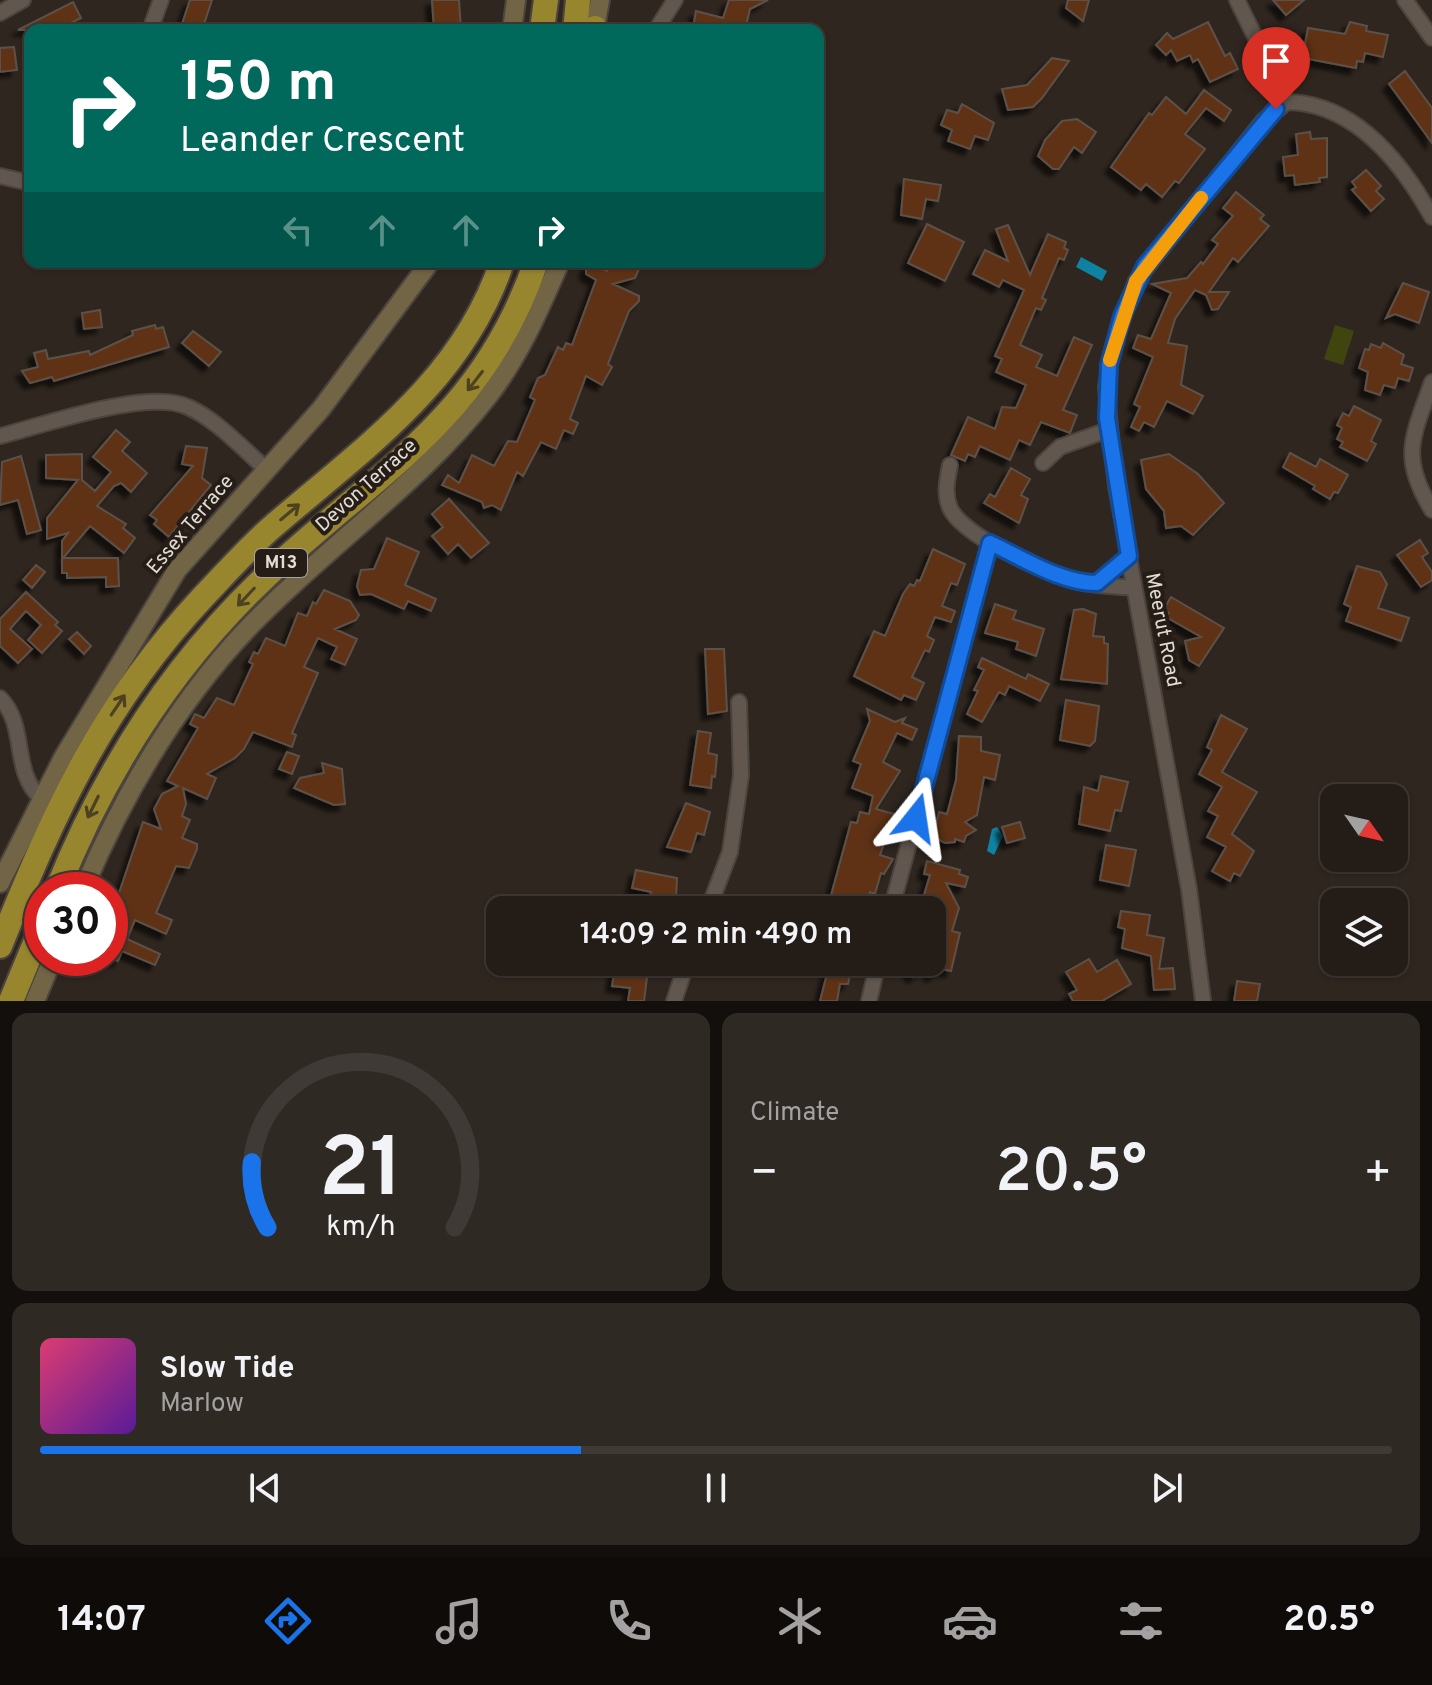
<!DOCTYPE html>
<meta charset="utf-8">
<style>
:root{--surface:#231c17;--page:#2f2924;--text:#f1f3f6;--muted:#a3a1a1;--line:#403a36;--accent:#1a73e8}
body{margin:0;font-family:Overpass,sans-serif;background:var(--page);color:var(--text);height:100vh;display:flex;flex-direction:column;font-size:30px;white-space:nowrap}
*{box-sizing:border-box;margin:0}
p{font-size:26px;color:var(--muted)}
.icon{flex:none;width:44px;height:44px;fill:none;stroke:currentColor;stroke-width:2;stroke-linecap:round;stroke-linejoin:round}
.map{position:relative;height:1001px;overflow:hidden}
.drawer{display:flex;flex-direction:column;gap:12px;padding:12px;background:#130f0d;flex:1}
.drawer>*{flex:none}
.guide{position:absolute;left:24px;top:24px;width:800px;height:244px;border-radius:16px;box-shadow:0 2px 6px #0004,0 0 0 2px var(--line);background:#00695c;color:#fff;overflow:hidden}
.needle{width:52px;rotate:124deg}
.tools{position:absolute;left:1320px;top:784px;display:grid;gap:16px}
.tools a{display:grid;place-items:center;width:88px;height:88px;border-radius:16px;background:var(--surface);box-shadow:0 2px 6px #0004,0 0 0 2px var(--line);font-size:40px}
.speed{position:absolute;left:24px;top:872px;display:flex;gap:16px;font-size:40px;font-weight:700;text-align:center}
.speed>*{display:grid;place-content:center;width:104px;height:104px;border-radius:50%;background:var(--surface);box-shadow:0 2px 6px #0004,0 0 0 2px var(--line);line-height:1}
.speed .limit{border:12px solid #d22;background:#fff;color:#111}
.pin{position:absolute;display:grid;place-items:center;width:68px;height:68px;color:#fff;margin:-82px -34px;border-radius:50% 50% 50% 0;rotate:-45deg;box-shadow:0 0 8px #0007}
.pin .icon{rotate:45deg}
.me{position:absolute;width:88px;margin:-44px;rotate:15deg;stroke-linejoin:round;filter:drop-shadow(0 0 6px #0008)}
.turn{display:flex;align-items:center;gap:28px;height:168px;padding:0 24px;font-size:36px}
.turn .icon{width:104px;height:104px;stroke-width:2.5}
.turn b{display:block;font-size:56px;line-height:68px}
.lanes{display:flex;align-items:center;height:76px;padding:0 24px;background:#0003;justify-content:center;gap:40px;direction:ltr}
.lanes .off{opacity:.35}
.big{font-size:60px;font-weight:600;line-height:1.1}
.drawer .tile{flex:1;display:flex;flex-direction:column;justify-content:center;gap:12px;min-width:0;padding:0 28px;border-radius:16px;background:var(--page)}
.drawer .dial{align-items:center;gap:0}
.dial svg{height:208px;overflow:visible;fill:none;stroke:var(--line);stroke-width:7;stroke-linecap:round;text-anchor:middle}
.dial text{fill:var(--text);stroke:none}
.song{display:flex;align-items:center;gap:24px}
.cover{width:96px;height:96px;border-radius:12px;background:linear-gradient(135deg,hsl(340 70% 55%),hsl(270 70% 35%))}
.played{height:8px;border-radius:4px;background:linear-gradient(90deg,var(--accent) 40%,var(--line) 40%)}
.keys{display:flex;justify-content:space-around;direction:ltr}
.heat{display:flex;justify-content:space-between;align-items:center;font-size:44px;direction:ltr}
.drawer .tiles{flex:1;display:grid;gap:12px;grid-template-columns:1fr 1fr}
.tile:last-child{grid-column:span 2}
.trip{position:absolute;left:486px;top:896px;width:460px;height:80px;border-radius:16px;background:var(--surface);box-shadow:0 2px 6px #0004,0 0 0 2px var(--line);font-weight:600;line-height:80px;text-align:center}
.menu{display:flex;height:128px;justify-content:space-around;align-items:center;background:#0e0b09;color:var(--muted)}
.menu .icon{width:56px;height:56px}
.menu .current{color:var(--accent)}
.menu b{font-size:36px;color:var(--text)}
.map>svg:first-child{display:block}
</style>
<div class="map">
<svg width="1432" height="1001" viewBox="0 0 1432 1001">
<defs>
<filter id="shadow"><feDropShadow dx="-6" dy="6" stdDeviation="2" flood-color="#0009"/></filter>
</defs>
<rect width="100%" height="100%" fill="#2f261f"/>
<!-- green -->
<path fill="#40450f" d="M1335,325l19,6 -11,34 -19,-6z"/>
<!-- water -->
<path fill="#0f82a1" d="M1081,257l26,14 -5,10 -26,-14z
M997,827l6,9 -9,19 -7,-4 5,-22z"/>
<!-- building -->
<path fill="#5f3314" stroke="#5c514a" stroke-width="2" filter="url(#shadow)" d="M190,0h22l-10,30h-22z
M432,0h27l2,30h-27z
M729,0h39l-18,9 -5,21 -52,-2 3,-17 27,7z
M1068,0h21l-6,21 -17,-13z
M1273,0h31l-18,15z
M73,2l8,16 -16,8 2,4h-49z
M1208,22l17,34 5,-3 8,16 -28,13 -12,-23 -5,3 -3,-7 -13,6 -6,-11 -5,5 -10,-10 11,-12 6,6z
M1350,22l17,4 -1,5 22,4 -5,22 -18,-4 -2,9 -6,-1 -1,7 -48,-9v-4l-5,-1 5,-26 37,6z
M14,47l3,23 -17,2v-24z
M1052,58l17,3 -27,37 -9,9 -25,3 -6,-21 25,-4z
M1405,71l27,37v35l-43,-59z
M1204,90l27,20 -7,11 -18,-13 -21,26 20,15 -26,34 -4,-2 -13,16 -16,-13 -5,6 -30,-23 38,-54 3,2 14,-18 20,17z
M962,104l32,19 -6,17 -13,-4 -5,13 -22,-8 4,-11 -11,-5 6,-15 11,3z
M1077,119l19,13 -14,21 -8,-6 -15,22h-6l-15,-13 7,-16 17,-19z
M1310,132l1,7 16,-1v39l-8,1 1,4 -25,3 -1,-10 -9,1 -2,-19 15,-2 -2,-21z
M1366,170l15,16 -5,5 8,8 -13,12 -19,-21 4,-3 -4,-5z
M904,179l37,6 -3,16 -12,-2 -4,20 -21,-4z
M1236,192l28,23 -4,4 9,7 -31,36 -5,-4 -24,34h20l-11,17 -6,1 -6,-15 -11,-5 -20,29 -7,24 19,3 -6,39 22,11 -10,18 -26,-13 -13,26 -10,-5 -5,9 -8,-4 9,-20 -6,-3 19,-47 -20,-9 5,-13 13,4 20,-46 -19,-9 35,-6 14,-16 2,2 15,-20 -6,-4 21,-24 -10,-8z
M927,224l37,18 -19,39 -37,-18z
M1008,225l22,50 18,-41 18,8 -2,6 4,2 -4,10 -5,-2 -17,40 4,2 -5,10 -5,-2 -16,37 22,10 -6,12 21,9 17,-39 18,8 -29,65 14,5 -7,18 -29,-11 -11,23 -11,-5 -9,20 -30,-14 -5,11 -7,-3 -3,7 -14,-6 17,-38 27,12 7,-22 14,1 10,-23 -30,-13 6,-13 -7,-3 29,-66 -21,-10 -4,7 -26,-13 12,-24 23,11 -12,-32z
M604,262h25l11,5 -5,11 -22,6 26,12v5l-10,10 -21,53 4,3 -10,18 -16,-9 -16,43 8,4 -5,11 -9,-4 -8,19 -15,-7 -18,34 -6,-4 -16,38 -9,-5 -8,3 -2,-6 -40,-17 6,-10 11,8 13,-28 22,11 14,-25 9,1 18,-42 -5,-3 8,-19 7,-3 13,-28 5,3 3,-7 6,2 24,-65 -10,-6v-6l5,-5 16,8z
M1403,283l26,9 -10,31 -24,-9 -9,4z
M100,310l2,17 -18,2 -2,-16z
M155,325l1,4 7,-2 6,20 -115,34 -2,-4 -22,6 -8,-12 16,-4 -4,-14 12,-3 2,9 41,-8 1,4 43,-20 -1,-4z
M193,331l28,21 -12,14 -27,-23z
M1383,343l21,12 -3,9 12,4 -4,13 -11,-3 -3,10 -11,-3 -4,10 -15,-5 3,-18 -9,-4 6,-19 4,1 2,-6 10,4z
M1354,406l27,14 -10,21 5,3 -9,17 -27,-14 3,-5 -6,-3 5,-11 -5,-3 6,-12 6,3z
M116,430l14,12 -8,9 25,22 -16,19 -10,-9 -7,3 -17,20 29,18 -3,4 12,10 -11,15 -34,-27 -27,32h55l1,28 -13,1v-10l-39,1v-5h-5v-32l6,-8 -21,6v-21l31,-38 -32,-2v-23l36,-1v26l13,11 16,-19 -18,-15z
M186,446l21,2 -5,30 9,7 -42,52 -15,-13 3,-4 -7,-5 43,-49 -11,-2z
M1290,453l26,14 4,-8 28,16 -10,18 -4,-1 -4,7 -17,-10 2,-3 -32,-19z
M1169,454l29,20 26,29 -31,32 -12,-9 -15,2 -2,-17 -18,-22 -5,-29z
M21,456l20,74 -14,4 -9,-34 -18,5 2,-43z
M1011,468l19,11 -9,16 7,4 -9,24 -35,-20 6,-9 5,3z
M449,499l40,44 -18,15 -13,-14 -10,10 -16,-18 11,-9 -11,-13z
M387,538l32,14 -14,33 31,14 -5,12 -23,-10 -4,8 -33,-15 -11,1 -3,-9 4,-16 13,-1z
M1420,540l8,13 -6,4 10,15v8l-11,7 -24,-32z
M933,549l32,15 -8,21 -6,-2 -9,23 13,5 -4,11 -16,-5 -8,19 7,4 -5,12 -4,-2 -13,27 12,6 -8,17 -12,-5 -3,5 -47,-24 20,-45 11,5 18,-42 7,-10 4,2 3,-6 3,1z
M36,565l9,7 -13,16 -9,-8z
M1357,566l23,6 7,12 -9,24 31,10 -8,23 -55,-20 5,-14 -7,-3z
M324,590l26,11 9,14 -3,5 -21,9 22,10 -12,26 -14,-6 6,-12 -19,-9 -14,29 14,6 -26,60 4,2 -4,12 -39,-15 -9,17 -9,9 -28,16 9,4 -9,21 -24,-11 3,16 -4,12 8,4 -8,18 15,6v5l-8,19 -13,-2 -20,47 16,7 -6,14 -31,-14 -8,19 33,15 -5,11 -33,-14 -4,10 -8,-3v-65l8,3 25,-74 18,7 -7,-20 8,-15 16,-8 -11,-5 31,-53 -8,-4 5,-10 9,4 13,-20 17,7 19,-41 -4,-2 5,-10 4,2 8,-16 19,8 13,-33 9,3 6,-14 3,2z
M26,592l32,30 -3,3 7,6 -20,22 -14,-13 13,-15 -15,-14 -16,18 22,20 -14,14 -18,-17v-27z
M1171,597l53,31 -25,38 -10,-6 -4,-19 16,-4 -35,-20 3,-4 -5,-4z
M995,604l21,7 -3,8 31,10 -8,27 -20,-7 2,-7 -33,-9z
M1083,609l13,5 -3,22 11,1v6l4,1 -1,40 -46,-5 13,-69z
M77,632l14,14 -7,8 -15,-15z
M705,649h19l3,62 -19,3z
M982,658l44,21 2,-5 21,10 -9,17 -31,-15 -4,9 -6,-3 -17,30 -15,-8 11,-23 -4,-1 10,-20 -6,-3z
M1066,700l33,6 -4,35 -5,5 -30,-6z
M867,709l28,13 10,-4 -3,5 15,6 -5,11 -15,-7 -14,29 17,9 -24,38 18,5 -14,41 13,4 -9,15 -3,-1 -6,21 -5,-2 -5,18h-38l24,-88 6,1 3,-11 9,2 4,-18 -21,-8 9,-24 -8,-3 17,-40z
M1221,715l26,14 -25,43 35,20 -25,42 22,17 -14,25 -6,-3 -4,8 -18,-10 14,-24 -19,-10 11,-21 -10,-5 14,-24 -23,-13 13,-24 -5,-3z
M698,731l13,2 -3,20 9,2 -2,22 -3,-1 -1,12 -21,-3z
M959,736l22,1v14l19,4 -5,25 -11,-3 -7,38 -12,7 11,8 -10,6 -2,6 -9,-3v3l-10,1 -12,-6 6,-25 8,2 9,-34z
M287,752l12,4 -7,18 -13,-5z
M322,763l20,6 3,35 -11,1 -40,-17 6,-10 24,-5z
M1101,776l27,6 -7,29 -6,-1 -5,21 -31,-7 5,-37 14,4z
M686,803l24,9 -6,23 -7,-2 -6,19 -24,-5z
M1020,822l5,16 -18,5 -5,-16z
M1106,845l30,5 -7,36 -29,-6z
M927,861l33,9 -1,4 9,3 -3,10 -19,-4 13,25 -7,23 8,2 -9,38 -10,-2 -9,7 -8,-14h8v-52l-12,-2 10,-33 -6,-1z
M636,870l41,8 -1,21 -3,-1 -2,7 -22,-5 2,-8 -19,-4z
M1121,911l29,4 -3,20 17,3 -5,31 14,-1 2,21 -21,1 -3,-34 -29,-8 3,-19 -7,-2z
M1089,959l8,13 20,-12 14,24 -29,17h-29l-4,-7 8,-4 -11,-18z
M616,962h33l-5,39h-16l2,-13 -18,-2z
M830,962h18l4,4 -4,18h-8l-3,17h-17z
M904,962h17l-1,10 -7,5z
M1237,981l23,3 -3,17h-23z"/>
<g fill="none" stroke-linecap="round" stroke-linejoin="round">
<!-- street casing -->
<g stroke="#4c443f" stroke-width="18">
<path id="street" d="M1237,0l50,102
M1405,0l27,38
M0,13l23,-13
M150,30l11,-30
M656,30l19,-30
M1287,102c69,1 115,61 145,115
M0,176l30,7
M1432,382c-19,54 -33,75 0,128
M0,436c44,-11 148,-48 188,-29 29,13 54,41 78,62
M1043,463l17,-16 48,-17
M950,465c-3,16 -6,28 0,43 12,28 99,67 128,74 18,4 38,4 56,6
M1097,583l32,-27
M0,698c28,28 11,74 41,100
M708,910l22,-58 11,-77 -2,-73
M891,910l99,-367
M674,1001l13,-39
M869,1001l9,-39
M1203,1001l-14,-112 -73,-403 -10,-99 6,-37 24,-69 127,-160 24,-19"/>
</g>
<!-- secondary casing -->
<g stroke="#4c443f" stroke-width="22">
<path id="secondary" d="M512,30l4,-30
M599,30l-4,-2 5,-28
M0,883l63,-125 114,-188 144,-161 109,-147
M83,890c41,-97 94,-188 167,-264 77,-80 171,-143 239,-231 31,-40 51,-87 71,-133
M35,1001l18,-43"/>
</g>
<!-- highway casing -->
<g stroke="#4c443f" stroke-width="28">
<path id="highway" d="M542,30l4,-30
M575,30l3,-30
M595,30v-2
M57,890c46,-115 112,-220 202,-307 114,-110 221,-159 277,-321
M0,946c54,-134 103,-242 203,-349 22,-23 44,-48 68,-69 91,-79 191,-146 231,-266
M11,1001l31,-75"/>
</g>
<!-- street -->
<use href="#street" stroke="#61574f" stroke-width="14"/>
<!-- secondary -->
<use href="#secondary" stroke="#726545" stroke-width="18"/>
<!-- highway -->
<use href="#highway" stroke="#98862f" stroke-width="24"/>
</g>
<!-- one-way arrows -->
<defs><path id="oneway-shaft" d="M-6 0H5M1.5-3L5.5 0L1.5 3" fill="none" stroke-width="1.6" stroke-linecap="round" stroke-linejoin="round" transform="scale(2)"/></defs>
<g stroke="#4d421f">
<use href="#oneway-shaft" transform="translate(475 381) rotate(128)"/>
<use href="#oneway-shaft" transform="translate(290 512) rotate(-40)"/>
<use href="#oneway-shaft" transform="translate(246 597) rotate(133)"/>
<use href="#oneway-shaft" transform="translate(118 705) rotate(-56)"/>
<use href="#oneway-shaft" transform="translate(93 807) rotate(116)"/>
</g>
<g fill="none" stroke-linecap="round" stroke-linejoin="round">
<!-- route casing -->
<g stroke="#114b97" stroke-width="20">
<path id="route" d="M916,818l74,-275c33,15 70,40 107,40l32,-27 -22,-138 2,-53 13,-49 23,-50 131,-157"/>
</g>
<!-- route -->
<use href="#route" stroke="#1a73e8" stroke-width="14"/>
<!-- slow -->
<path stroke="#f59e0b" stroke-width="14" d="M1110,360l26,-79 65,-83"/>
</g>
<g text-anchor="middle" dominant-baseline="central" stroke-width="8" stroke-linejoin="round" paint-order="stroke">
<!-- shield labels -->
<rect fill="#251d16" stroke="#a9a39d" stroke-width="2" x="255" y="549" width="52" height="28" rx="6"/>
<g font-size="18" font-weight="bold" fill="#e2dcd7">
<text x="281" y="563">M13</text>
</g>
<!-- street labels -->
<g font-size="20" fill="#e2dcd7" stroke="#251d16">
<text transform="translate(367 486) rotate(-42)">Devon Terrace</text>
<text transform="translate(191 525) rotate(-50)">Essex Terrace</text>
<text transform="translate(1162 630) rotate(79)">Meerut Road</text>
</g>
</g>
</svg>
<div class="tools">
<a><svg class="needle" viewBox="-14 -14 28 28"><path d="M0-13l5 13h-10z" fill="#e53935"/><path d="M0 13l5-13h-10z" fill="#a3a1a1"/></svg></a>
<a><svg class="icon" aria-label="layers" viewBox="0 0 24 24"><path d="M12 4l9 5-9 5-9-5zM3 14l9 5 9-5"/></svg></a>
</div>
<div class="speed"><div class="limit">30</div></div>
<div class="pin" style="left:1276px;top:109px;background:#d93025"><svg class="icon" aria-label="arrive" viewBox="0 0 24 24"><path d="M6 21V4h12l-3 4 3 4H6"/></svg></div>
<svg class="me" style="left:916px;top:818px" viewBox="-20 -20 40 40"><path d="M0-17L14 15 0 8-14 15z" fill="#1a73e8" stroke="#fff" stroke-width="4"/></svg>
<div class="trip">14:09 · 2 min · 490 m</div>
<div class="guide">
<div class="turn"><svg class="icon" aria-label="right" viewBox="0 0 24 24"><path d="M7 20v-9h11M14 6l5 5-5 5"/></svg><div><b>150 m</b>Leander Crescent</div></div>
<div class="lanes"><svg class="icon off" aria-label="left" viewBox="0 0 24 24"><path d="M17 20v-9H6M10 6l-5 5 5 5"/></svg><svg class="icon off" aria-label="ahead" viewBox="0 0 24 24"><path d="M12 20V5M6 11l6-6 6 6"/></svg><svg class="icon off" aria-label="ahead" viewBox="0 0 24 24"><path d="M12 20V5M6 11l6-6 6 6"/></svg><svg class="icon" aria-label="right" viewBox="0 0 24 24"><path d="M7 20v-9h11M14 6l5 5-5 5"/></svg></div>
</div>
</div>
<section class="drawer">
<div class="tiles">
<div class="tile dial"><svg viewBox="0 0 100 80">
<path d="M14 69A42 42 0 1 1 86 69"/>
<path d="M14 69A42 42 0 0 1 8 44" stroke="#1a73e8"/>
<text x="50" y="56" font-size="32" font-weight="700">21</text>
<text x="50" y="72" font-size="11">km/h</text>
</svg></div>
<div class="tile"><p>Climate</p>
<div class="heat"><a>−</a><b class="big">20.5°</b><a>+</a></div>
</div>
<div class="tile">
<div class="song"><i class="cover"></i><div><b>Slow Tide</b><p>Marlow</p></div></div>
<div class="played"></div>
<div class="keys"><svg class="icon" aria-label="previous" viewBox="0 0 24 24"><path d="M18 5L8 12l10 7zM5 5v14"/></svg><svg class="icon" aria-label="pause" viewBox="0 0 24 24"><path d="M8 5v14M16 5v14"/></svg><svg class="icon" aria-label="next" viewBox="0 0 24 24"><path d="M6 5l10 7-10 7zM19 5v14"/></svg></div>
</div>
</div>
</section>
<nav class="menu">
<b>14:07</b>
<svg class="icon current" aria-label="directions" viewBox="0 0 24 24"><path d="M12 3l9 9-9 9-9-9zM9 14v-3h6M13 9l2 2-2 2"/></svg>
<svg class="icon" aria-label="music" viewBox="0 0 24 24"><path d="M9 18V5l10-2v13"/><circle cx="6" cy="18" r="3"/><circle cx="16" cy="16" r="3"/></svg>
<svg class="icon" aria-label="phone" viewBox="0 0 24 24"><path d="M5 4h4l2 5-3 2q2 4 5 5l2-3 5 2v4C11 20 4 13 5 4z"/></svg>
<svg class="icon" aria-label="climate" viewBox="0 0 24 24"><path d="M12 3v18M4 7l16 10M4 17L20 7"/></svg>
<svg class="icon" aria-label="car" viewBox="0 0 24 24"><path d="M5 17H2v-5l4-1 3-4h7l3 4 3 1v5h-3M9 17h6M6 11h13"/><circle cx="7" cy="17" r="2"/><circle cx="17" cy="17" r="2"/></svg>
<svg class="icon" aria-label="filters" viewBox="0 0 24 24"><path d="M4 7h16M4 17h16"/><circle cx="9" cy="7" r="2"/><circle cx="15" cy="17" r="2"/></svg>
<b>20.5°</b>
</nav>
